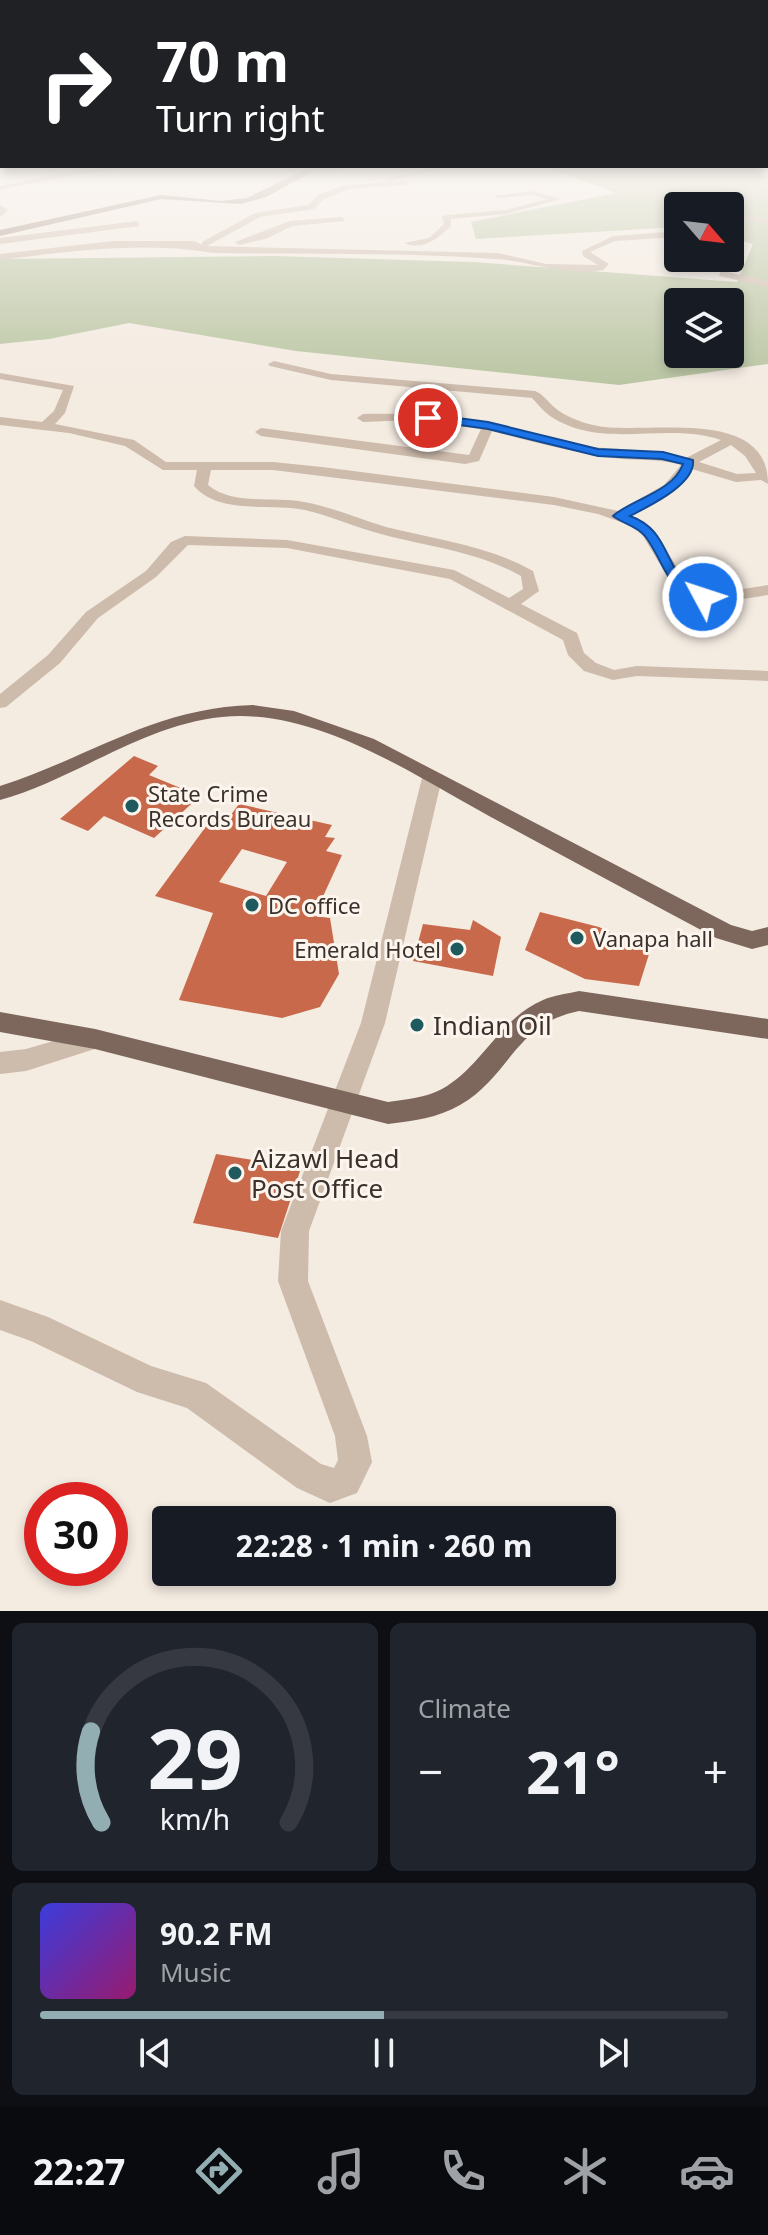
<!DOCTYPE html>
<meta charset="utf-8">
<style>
:root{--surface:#171b24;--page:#20242c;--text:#f1f3f6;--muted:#9ea1a6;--line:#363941;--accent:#92aeb2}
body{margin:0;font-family:"Noto Sans",sans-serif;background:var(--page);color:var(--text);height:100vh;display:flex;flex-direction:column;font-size:30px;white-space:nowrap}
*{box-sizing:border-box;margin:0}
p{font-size:26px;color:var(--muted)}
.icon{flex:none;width:44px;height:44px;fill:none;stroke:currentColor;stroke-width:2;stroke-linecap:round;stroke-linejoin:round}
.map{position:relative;height:1611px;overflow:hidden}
.details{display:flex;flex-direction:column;gap:12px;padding:12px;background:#0d0f14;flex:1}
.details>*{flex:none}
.banner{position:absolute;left:0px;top:0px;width:768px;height:168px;box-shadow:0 4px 12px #0003;background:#202124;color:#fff;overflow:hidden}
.needle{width:52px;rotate:118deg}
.controls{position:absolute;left:664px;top:192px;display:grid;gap:16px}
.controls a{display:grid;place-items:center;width:80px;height:80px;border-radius:8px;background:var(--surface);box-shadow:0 4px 12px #0003;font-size:40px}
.speed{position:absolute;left:24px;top:1482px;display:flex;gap:16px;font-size:40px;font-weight:700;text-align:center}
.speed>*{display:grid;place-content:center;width:104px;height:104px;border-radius:50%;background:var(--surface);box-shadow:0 4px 12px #0003;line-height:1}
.speed .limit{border:12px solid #d22;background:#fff;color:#111}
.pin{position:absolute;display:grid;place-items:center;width:68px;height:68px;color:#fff;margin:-34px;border:4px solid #fff;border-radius:50%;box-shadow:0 2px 8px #0007}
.me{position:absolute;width:88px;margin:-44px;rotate:310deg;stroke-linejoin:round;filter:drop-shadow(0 0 6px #0008)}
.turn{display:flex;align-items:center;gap:28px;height:168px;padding:0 24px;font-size:36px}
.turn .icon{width:104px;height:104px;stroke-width:2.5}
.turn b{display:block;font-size:56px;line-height:68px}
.big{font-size:60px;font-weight:700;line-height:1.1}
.details .card{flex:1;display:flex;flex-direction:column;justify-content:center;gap:12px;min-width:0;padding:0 28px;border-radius:12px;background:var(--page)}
.details .dial{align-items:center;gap:0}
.dial svg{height:208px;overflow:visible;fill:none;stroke:var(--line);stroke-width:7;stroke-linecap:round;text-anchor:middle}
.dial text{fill:var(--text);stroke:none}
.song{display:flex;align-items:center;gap:24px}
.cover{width:96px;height:96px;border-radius:12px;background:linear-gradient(135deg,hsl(240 70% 55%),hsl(320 70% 35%))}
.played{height:8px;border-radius:4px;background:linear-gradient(90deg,var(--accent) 50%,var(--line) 50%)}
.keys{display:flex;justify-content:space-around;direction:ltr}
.heat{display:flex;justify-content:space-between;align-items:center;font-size:44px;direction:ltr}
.details .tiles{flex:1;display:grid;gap:12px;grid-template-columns:1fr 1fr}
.card:last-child{grid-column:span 2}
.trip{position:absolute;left:152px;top:1506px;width:464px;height:80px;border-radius:8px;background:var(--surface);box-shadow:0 4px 12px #0003;font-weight:700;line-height:80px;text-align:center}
.dock{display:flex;height:128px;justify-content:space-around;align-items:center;background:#090b0e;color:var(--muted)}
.dock .icon{width:56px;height:56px}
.dock .current{color:var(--accent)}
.dock b{font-size:36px;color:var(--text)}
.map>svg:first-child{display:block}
</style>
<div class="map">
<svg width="768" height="1611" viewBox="0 0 768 1611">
<rect width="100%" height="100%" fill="#f4ebe1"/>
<!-- green -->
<path fill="#b8c4a0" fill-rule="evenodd" d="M544,166h204l20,9v189l-149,21 -323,-34 -167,-28 -80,16 -49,5v-85l273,-3 200,6 264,20 16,-38 -23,-6v-32h-52v21l-202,12 -5,-17 145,-29zM678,302h52v52h-52z"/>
<!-- building -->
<path fill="#c8694b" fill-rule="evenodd" d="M134,756l24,10 -9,9 51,21 -46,42 -50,-22 -16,15 -28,-12z
M239,804l93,21 -7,12 10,1 -9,13 16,4 -28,61 16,2 9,56 -19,33 -38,11 -103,-18 34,-87 -58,-17 55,-75 14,3zM242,849l45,13 -21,34 -47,-14z
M540,912l59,15 51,24 -11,35 -54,-7 -60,-29z
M473,920l28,17 -8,39 -80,-15 10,-37 47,6z
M216,1154l85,14 -23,70 -85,-15z"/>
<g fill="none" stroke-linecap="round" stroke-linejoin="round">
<!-- street -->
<path fill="#cdbbac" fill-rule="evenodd" d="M0,166h13l-13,4z
M116,166h25l-63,8 -78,16v-4l78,-16z
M438,166h14l-63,15 -4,-2z
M406,181l3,4 -60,4 -25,10 -10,10 -54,8 -53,29 291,7 48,11 52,1 -15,-9 -1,-5 31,-15 65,-5v6l-63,4 -25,11 19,12 -6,6c-38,7 -71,-9 -108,-11 -93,-7 -188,-4 -281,-6 -72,-12 -142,-2 -214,7v-6l113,-13h82l7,4v-3l53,-29 53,-8 10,-10 27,-10z
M532,191l29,8 -55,15 -55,5v7c-13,13 -29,25 -47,17l25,-5 15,-14 -2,-7 5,-2 59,-5 41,-11 -15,-4 -34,3 -4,-2z
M736,195l32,2v4l-30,-2 -6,6 -19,1z
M0,205l8,5 -8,7z
M730,212l38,7v4l-38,-7z
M342,217l3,4 -53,5 -24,12 -29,7 -4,-3 55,-21z
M137,221l3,5 -140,18v-6z
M730,256l4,2 -7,14 41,9v6l-49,-11 5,-18z
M274,361l57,13 204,17c9,4 12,10 19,16 10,9 26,15 39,18 47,12 175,-22 175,59l-7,-4 -25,2 -44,-13 -18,22 -43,25 23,14 34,55 29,8 51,-8v10l-51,8 -20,-3 -21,-9 -33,-55 -11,-10 -34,-12 -44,-9 -281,-35h-62l-3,15c25,21 66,11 96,17 28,5 55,17 82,25 51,13 101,18 147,44l6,20 -18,13 56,29 7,20 12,10 18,7 23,-4 131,5v10l-131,-5 -24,4 -29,-9 -16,-16 -5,-15 -113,-61 -163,-31 -99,-3 -32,32 -58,41 -38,45 -54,44 -6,1v-14l48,-39 38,-43 60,-41 25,-29 14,-6 102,4 167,30 55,28 14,-9 -2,-13c-44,-25 -92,-29 -140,-42 -26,-7 -50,-18 -76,-24 -34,-7 -86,5 -111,-24l3,-16h-34l-38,-24 -56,-13 -69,-8v-8l42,5 12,-11 9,-21 -63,-11v-6l74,13 -9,27 -10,11 79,16 32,22h107l49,5 232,30 64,14 46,-26 17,-20c-23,-7 -44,-4 -68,-7 -41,-6 -80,-16 -121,-27l-13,30 -14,3 -204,-28 -6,-4 6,-4 208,27 12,-26 -70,-9 -48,2 -6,-4 6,-4c42,-1 82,1 123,8 31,5 60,18 90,23 37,6 75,2 110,13l35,-18c-57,-19 -118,11 -171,-24 -7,-5 -12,-12 -18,-18l-201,-18 -61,-14 -2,-2zM731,445l14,11 11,17 -19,1 -38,-12z
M432,772l10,6 -57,245 -76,208 -1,50 59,155 5,26 -15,31 -27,10 -33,-15 -110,-80 -50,-16 -106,-51 -31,-11v-30l48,17 103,49 55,17 115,81 13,4 4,-8 -3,-24 -57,-155 3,-50 80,-208 61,-245z
M95,1029l9,3 3,7 -3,7 -78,25 -26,3v-22l26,-3z"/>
<!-- secondary -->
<path fill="#a18a7d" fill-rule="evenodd" d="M320,166h53l-59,5 -48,26 -25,7 -80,-5 -161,37v-6l161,-35 60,6 26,-3 55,-27z"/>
<!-- primary -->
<path fill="#7d675c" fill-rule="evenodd" d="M253,705l41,6 80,28 357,186 21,6 16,-4v18l-16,4 -36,-11c-71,-38 -143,-77 -214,-115 -83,-44 -183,-116 -280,-106 -80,8 -146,62 -222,83v-14c91,-29 153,-78 253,-81z
M579,991l189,28v20l-189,-28c-65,13 -69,66 -119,94 -23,13 -46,16 -72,19l-293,-75 -95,-17v-20l95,17 293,73c19,-3 37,-4 54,-13 40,-22 58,-71 101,-89 11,-5 24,-6 36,-9z"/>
</g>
<!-- sky -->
<linearGradient id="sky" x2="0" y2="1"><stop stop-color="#7eb2d2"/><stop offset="0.42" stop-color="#faf6f2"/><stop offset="1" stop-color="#faf6f2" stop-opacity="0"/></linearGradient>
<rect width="768" height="391" fill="url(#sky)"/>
<!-- route -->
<path fill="#1a73e8" stroke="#114b97" stroke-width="2" d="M428,414l60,8 110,27 65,3 30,8c3,24 -44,46 -63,56 37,13 34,46 57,69 6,5 17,7 23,12l-7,5c-38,-11 -37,-38 -58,-66 -9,-11 -22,-12 -32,-20 19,-17 60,-24 70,-52l-21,-5 -64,-3 -110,-27 -64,-9v-5z"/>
<!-- markers -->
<g fill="#1f5a5e" stroke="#fbf5ee" stroke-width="3">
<circle cx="132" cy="806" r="8"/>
<circle cx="252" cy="905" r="8"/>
<circle cx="577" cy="938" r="8"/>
<circle cx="457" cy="949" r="8"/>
<circle cx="417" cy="1025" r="8"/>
<circle cx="235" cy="1173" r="8"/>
</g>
<g text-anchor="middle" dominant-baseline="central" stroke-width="6" stroke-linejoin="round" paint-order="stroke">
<!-- poi labels -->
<g font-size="22" fill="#3b302b" stroke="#fbf5ee" text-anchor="start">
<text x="148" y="793">State Crime<tspan x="148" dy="25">Records Bureau</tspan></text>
<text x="268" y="905">DC office</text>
<text x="593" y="938">Vanapa hall</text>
<text x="441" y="949" text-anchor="end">Emerald Hotel</text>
</g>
<!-- near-poi labels -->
<g font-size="26" fill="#3b302b" stroke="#fbf5ee" text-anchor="start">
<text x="433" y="1025">Indian Oil</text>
<text x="251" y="1158">Aizawl Head<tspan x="251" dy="30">Post Office</tspan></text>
</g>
</g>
</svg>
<div class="controls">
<a><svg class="needle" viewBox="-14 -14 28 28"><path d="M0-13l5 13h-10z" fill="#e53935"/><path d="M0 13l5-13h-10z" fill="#9ea1a6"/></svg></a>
<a><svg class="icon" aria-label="layers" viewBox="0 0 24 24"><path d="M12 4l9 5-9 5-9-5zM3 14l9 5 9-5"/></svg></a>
</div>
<div class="speed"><div class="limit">30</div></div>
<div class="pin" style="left:428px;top:418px;background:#d93025"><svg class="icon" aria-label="arrive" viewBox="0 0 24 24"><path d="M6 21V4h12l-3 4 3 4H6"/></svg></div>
<svg class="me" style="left:703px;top:597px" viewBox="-20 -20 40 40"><circle r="17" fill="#1a73e8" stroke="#fff" stroke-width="3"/><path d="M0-11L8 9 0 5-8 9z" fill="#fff"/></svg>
<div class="trip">22:28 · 1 min · 260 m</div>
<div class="banner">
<div class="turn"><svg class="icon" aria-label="right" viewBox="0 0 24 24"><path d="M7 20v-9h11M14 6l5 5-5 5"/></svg><div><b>70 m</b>Turn right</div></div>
</div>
</div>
<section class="details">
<div class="tiles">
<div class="card dial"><svg viewBox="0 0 100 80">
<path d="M14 69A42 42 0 1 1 86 69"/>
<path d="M14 69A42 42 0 0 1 10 34" stroke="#92aeb2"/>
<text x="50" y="56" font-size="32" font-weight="700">29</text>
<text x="50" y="72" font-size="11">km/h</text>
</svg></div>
<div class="card"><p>Climate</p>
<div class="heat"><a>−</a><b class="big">21°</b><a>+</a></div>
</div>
<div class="card">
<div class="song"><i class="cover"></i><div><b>90.2 FM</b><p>Music</p></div></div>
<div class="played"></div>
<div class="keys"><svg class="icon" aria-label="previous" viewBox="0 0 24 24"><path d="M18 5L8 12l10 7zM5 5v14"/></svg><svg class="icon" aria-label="pause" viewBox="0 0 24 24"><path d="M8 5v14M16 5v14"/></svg><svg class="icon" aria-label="next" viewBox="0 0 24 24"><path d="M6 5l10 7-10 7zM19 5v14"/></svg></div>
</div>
</div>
</section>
<nav class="dock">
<b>22:27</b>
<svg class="icon current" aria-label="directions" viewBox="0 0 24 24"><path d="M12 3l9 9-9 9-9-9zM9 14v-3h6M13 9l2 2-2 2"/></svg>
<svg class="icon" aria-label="music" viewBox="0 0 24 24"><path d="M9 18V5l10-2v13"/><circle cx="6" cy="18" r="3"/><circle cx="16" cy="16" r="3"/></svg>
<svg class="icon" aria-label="phone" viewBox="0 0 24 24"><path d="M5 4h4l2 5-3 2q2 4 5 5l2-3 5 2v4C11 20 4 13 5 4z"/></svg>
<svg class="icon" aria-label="climate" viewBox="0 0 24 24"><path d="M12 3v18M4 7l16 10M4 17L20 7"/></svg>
<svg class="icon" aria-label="car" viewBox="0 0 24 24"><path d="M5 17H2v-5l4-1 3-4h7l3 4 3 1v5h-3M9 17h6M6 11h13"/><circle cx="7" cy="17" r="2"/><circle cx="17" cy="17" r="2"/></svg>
</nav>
